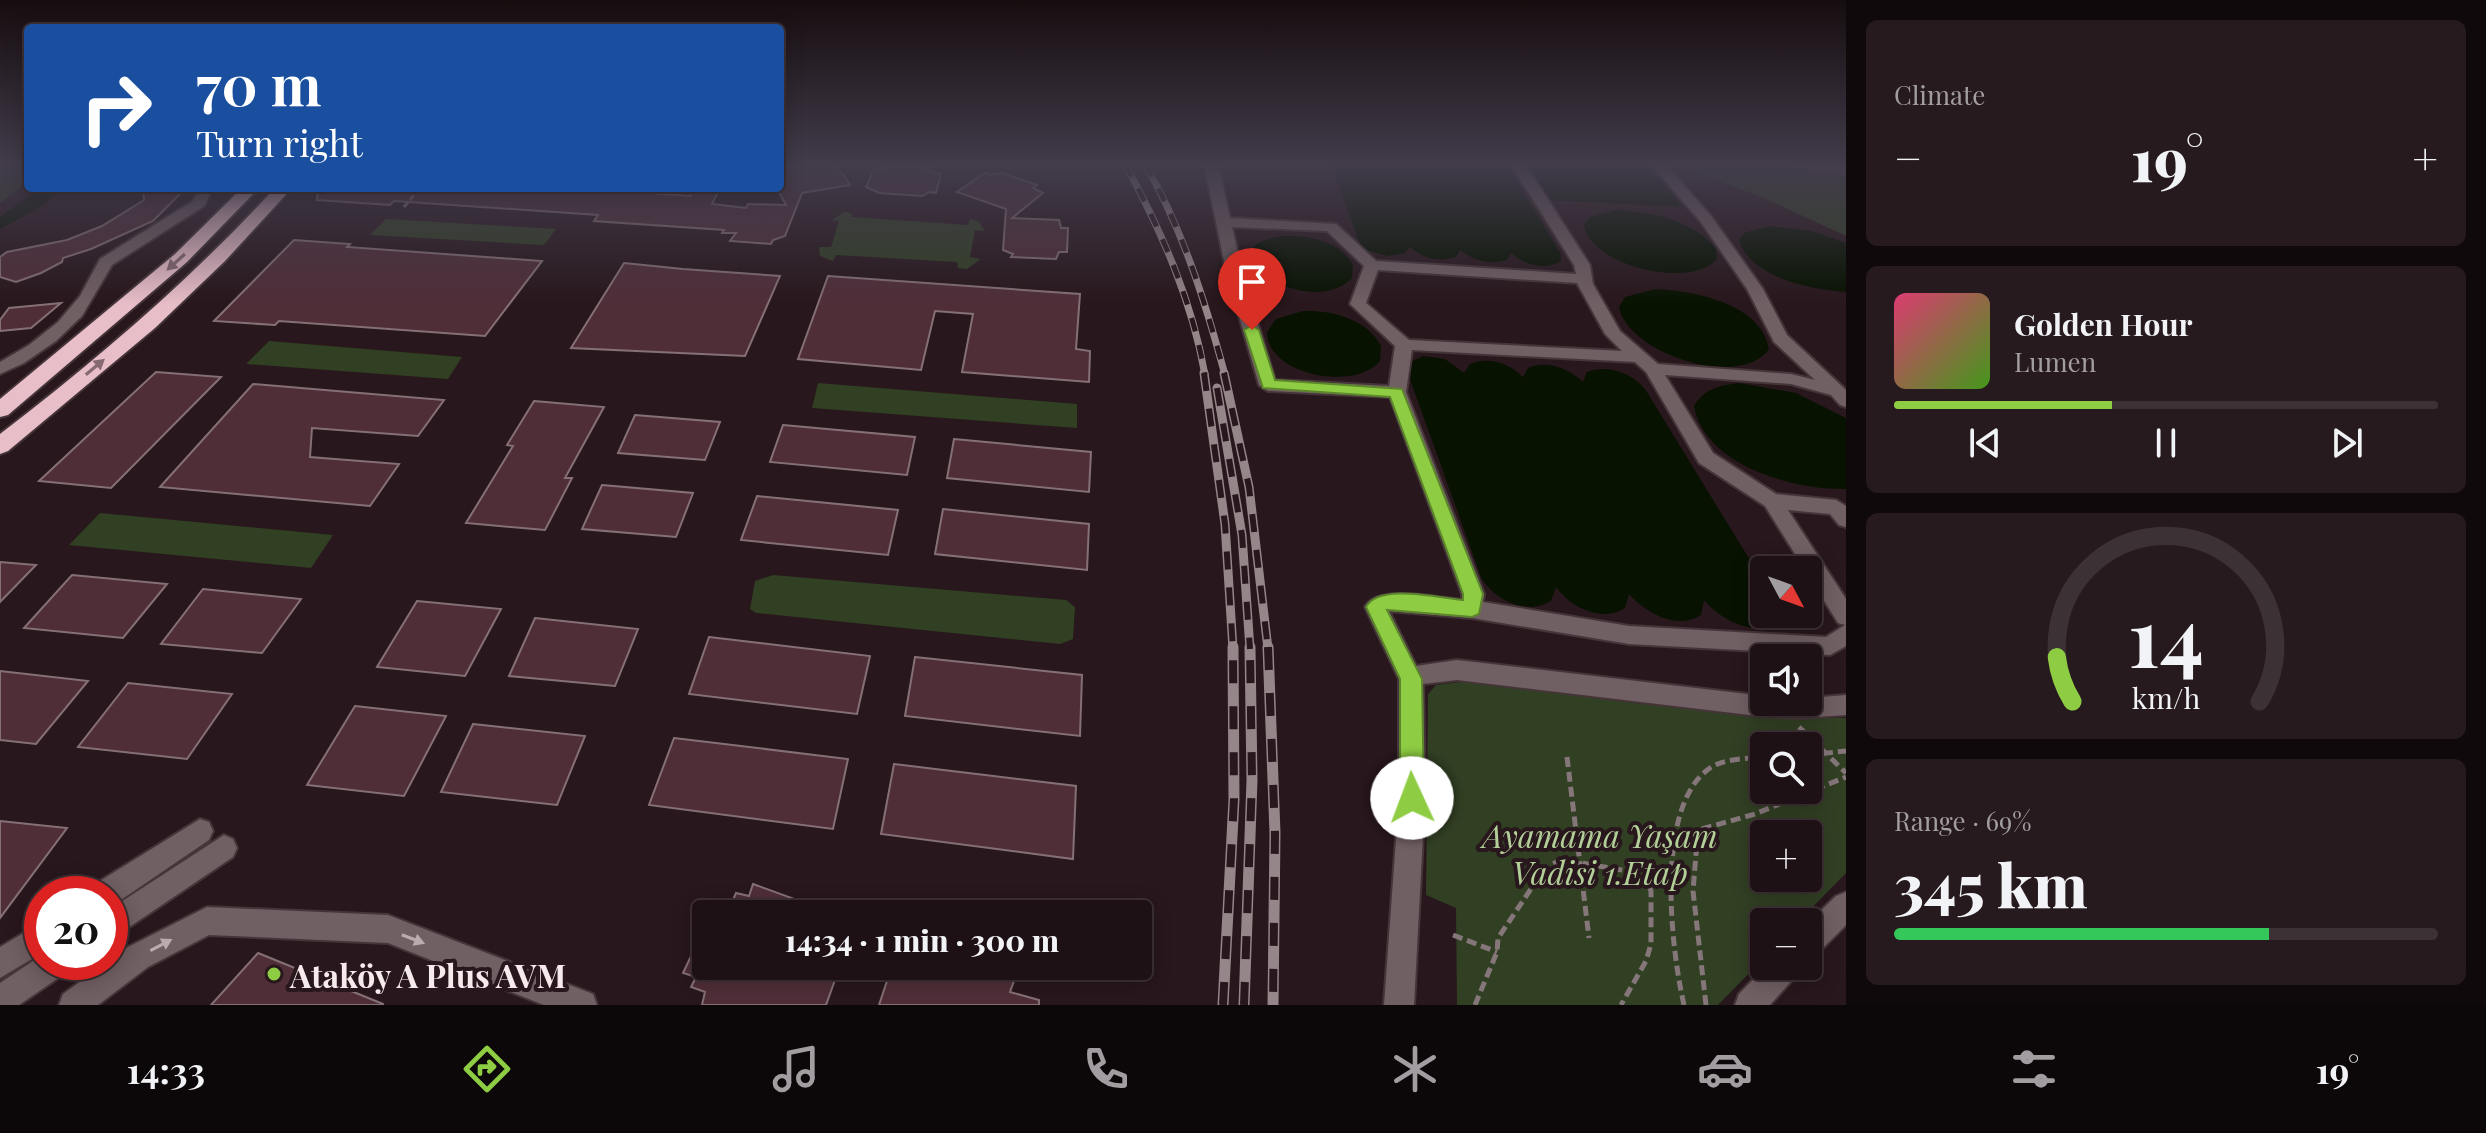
<!DOCTYPE html>
<meta charset="utf-8">
<style>
:root{--surface:#1e1115;--page:#261a1e;--text:#f1f3f6;--muted:#a19da0;--line:#3c3134;--accent:#8ecd43}
body{margin:0;font-family:"Playfair Display",serif;background:var(--page);color:var(--text);height:100vh;display:flex;flex-direction:column;font-size:30px;white-space:nowrap}
*{box-sizing:border-box;margin:0}
p{font-size:26px;color:var(--muted)}
.icon{flex:none;width:44px;height:44px;fill:none;stroke:currentColor;stroke-width:2;stroke-linecap:round;stroke-linejoin:round}
.map{position:relative;flex:1;overflow:hidden}
.side{display:flex;flex-direction:column;gap:20px;padding:20px;background:#10090c;width:640px}
.side>*{flex:none}
.banner{position:absolute;left:24px;top:24px;width:760px;height:168px;border-radius:8px;box-shadow:0 4px 20px #0003,0 0 0 2px var(--line);background:#1a4fa0;color:#fff;overflow:hidden}
.needle{width:52px;rotate:131deg}
.fabs{position:absolute;left:1750px;top:556px;display:grid;gap:16px}
.fabs a{display:grid;place-items:center;width:72px;height:72px;border-radius:8px;background:var(--surface);box-shadow:0 4px 20px #0003,0 0 0 2px var(--line);font-size:40px}
.speed{position:absolute;left:24px;top:876px;display:flex;gap:16px;font-size:40px;font-weight:700;text-align:center}
.speed>*{display:grid;place-content:center;width:104px;height:104px;border-radius:50%;background:var(--surface);box-shadow:0 4px 20px #0003,0 0 0 2px var(--line);line-height:1}
.speed .limit{border:12px solid #d22;background:#fff;color:#111}
.pin{position:absolute;display:grid;place-items:center;width:68px;height:68px;color:#fff;margin:-82px -34px;border-radius:50% 50% 50% 0;rotate:-45deg;box-shadow:0 0 8px #0007}
.pin .icon{rotate:45deg}
.me{position:absolute;width:88px;margin:-44px;rotate:358deg;stroke-linejoin:round;filter:drop-shadow(0 0 6px #0008)}
.turn{display:flex;align-items:center;gap:28px;height:168px;padding:0 40px;font-size:36px}
.turn .icon{width:104px;height:104px;stroke-width:2.5}
.turn b{display:block;font-size:56px;line-height:68px}
.big{font-size:60px;font-weight:800;line-height:1.1}
.side .card{flex:1;display:flex;flex-direction:column;justify-content:center;gap:12px;min-width:0;padding:0 28px;border-radius:12px;background:var(--page)}
.side .dial{align-items:center;gap:0}
.dial svg{height:208px;overflow:visible;fill:none;stroke:var(--line);stroke-width:7;stroke-linecap:round;text-anchor:middle}
.dial text{fill:var(--text);stroke:none}
.song{display:flex;align-items:center;gap:24px}
.cover{width:96px;height:96px;border-radius:12px;background:linear-gradient(135deg,hsl(340 70% 55%),hsl(100 70% 35%))}
.played{height:8px;border-radius:4px;background:linear-gradient(90deg,var(--accent) 40%,var(--line) 40%)}
.keys{display:flex;justify-content:space-around;direction:ltr}
.heat{display:flex;justify-content:space-between;align-items:center;font-size:44px;direction:ltr}
.charge{height:12px;border-radius:6px;background:linear-gradient(90deg,#34c759 69%,var(--line) 0)}
.trip{position:absolute;left:692px;top:900px;width:460px;height:80px;border-radius:8px;background:var(--surface);box-shadow:0 4px 20px #0003,0 0 0 2px var(--line);font-weight:800;line-height:80px;text-align:center}
.menu{display:flex;height:128px;justify-content:space-around;align-items:center;background:#0c0708;color:var(--muted)}
.menu .icon{width:56px;height:56px}
.menu .active{color:var(--accent)}
.menu b{font-size:36px;color:var(--text)}
main{display:flex;flex:1;min-height:0}
.map>svg:first-child{display:block}
</style>
<main>
<div class="map">
<svg width="1846" height="1005" viewBox="0 0 1846 1005">
<rect width="100%" height="100%" fill="#28171c"/>
<!-- green -->
<path fill="#313f23" fill-rule="evenodd" d="M0,164h28v17l-28,22z
M1674,164h172v72l-82,-38z
M844,212l8,1 -1,4 117,8 2,-6 9,3 6,9 -10,-1 -5,27 11,2 -14,10 -9,-1 -1,-6 -121,-7 -3,6 -13,-5 -1,-9h12l8,-26 -7,-1z
M386,219l170,10 -12,16 -174,-10z
M269,341l193,16 -14,22 -202,-15z
M818,383l259,21v24l-265,-20z
M100,513l233,22 -22,33 -242,-23z
M773,575l293,25 9,7 -2,32 -13,5 -304,-31 -6,-4 5,-28z
M1471,681c125,17 248,37 375,37v155l-48,49h-34v36l-46,47h-261l-1,-97 -30,-13 2,-201 8,-9zM1764,746h44v44h-44zM1764,834h44v44h-44z"/>
<!-- water -->
<path fill="#071200" d="M1331,164h175l55,90v7c-15,10 -37,4 -50,-8l-4,7c-17,5 -33,1 -47,-10l-4,7c-17,5 -33,2 -46,-10l-5,6 -17,3 -19,-5 -9,-6z
M1524,164h124l34,43 -134,-7z
M39,188h21l-17,18 -43,23v-12z
M1617,210c36,2 76,10 99,39l1,10c-26,31 -127,7 -133,-34l6,-8z
M1770,226l42,5 34,12v49c-35,-3 -93,-13 -107,-51l5,-8z
M1284,236c25,-1 56,5 69,29l-1,13c-44,45 -158,-32 -68,-42z
M1655,289c39,2 106,14 114,60 -28,41 -141,5 -150,-42l6,-10z
M1303,311c29,-1 64,8 78,35l-1,15c-25,31 -113,14 -113,-29l9,-13z
M1423,356l22,3 19,14 6,-9c19,-8 39,-1 53,13l5,-9c19,-8 40,0 55,14l4,-10c20,-8 44,0 58,17l119,194v31h16l-3,8c-23,16 -57,-3 -73,-22l-3,15c-24,16 -56,-3 -72,-21l-4,14c-23,15 -55,-1 -69,-21l-5,14c-25,15 -57,-1 -70,-24l-74,-206 1,-8z
M1739,383l57,10 50,25v71c-52,1 -141,-23 -152,-83 11,-18 25,-20 45,-23z"/>
<!-- building -->
<path fill="#4f2e38" stroke="#857075" stroke-width="2" d="M804,164h32l14,21 -48,8 -17,43 -12,4 -2,4 -41,-3 6,-8h-14l2,-3 -130,-9 4,-6 -204,-14 -4,4 -73,-5 1,-12h208l87,5 4,-5h35l-4,5 42,3 5,-8h25l-8,16 34,4 2,-4 38,1 -6,-11v-26z
M888,165l42,3 -2,3 13,3 -5,19 -7,-1 -7,4 -43,-3 -13,-6 8,-18 6,1z
M985,173l5,2 12,-2 35,12 -4,3 10,5 -31,25 47,2 2,8h7l-1,24h-8l-3,7 -45,-2 2,-3 -10,-4 3,-41 -49,-17z
M143,188h43l-33,33 -62,28 -28,9 -1,4 -21,11 -25,9 -16,-5v-20l7,-5 60,-12 35,-14 42,-26z
M294,240l56,4 -3,3 195,14 -57,75 -206,-15 -4,4 -61,-4z
M624,263l59,6 97,7 -35,80 -174,-8z
M828,276l252,18 -4,55 14,2 -1,31 -127,-10 11,-58 -38,-3 -14,59 -123,-11z
M61,303l-30,25 -31,3v-11l9,-12z
M156,372l65,5 -110,111 -72,-7z
M253,384l107,9 84,7 -26,36 -106,-8 -2,29 89,7 -29,42 -210,-19z
M534,401l70,6 -39,71h7l-27,52 -79,-7 47,-77 -6,-1z
M635,415l85,7 -15,38 -87,-7z
M783,425l132,12 -8,38 -137,-13z
M954,439l137,13 -2,40 -142,-14z
M602,485l91,8 -17,44 -94,-8z
M757,496l141,14 -10,45 -147,-15z
M943,509l146,15 -2,46 -152,-16z
M0,562l36,3 -36,37z
M72,575l95,9 -44,54 -99,-10z
M203,589l98,10 -39,54 -101,-9z
M417,601l84,8 -36,67 -88,-9z
M535,618l103,11 -23,57 -106,-10z
M709,637l161,19 -13,58 -168,-20z
M915,657l167,18 -2,61 -175,-20z
M0,671l88,10 -52,63 -36,-4z
M128,683l104,11 -45,65 -109,-12z
M355,706l91,10 -42,80 -97,-11z
M473,724l112,12 -28,69 -116,-13z
M674,738l174,21 -15,70 -184,-24z
M894,764l182,22 -3,73 -192,-25z
M0,821l67,7 -67,90z
M753,884l77,28 -1,2h-102l9,-21 13,3z
M706,925v41h134l-14,39h-124l3,-13 -14,-5 5,-10 -13,-4z
M258,953l125,51v1h-172z
M892,966h88l35,12 -5,14 29,8v5h-160z"/>
<g fill="none" stroke-linecap="round" stroke-linejoin="round">
<!-- minor casing -->
<g stroke="#453539" stroke-width="4">
<path id="minor" d="M1204,164h14l12,54 106,6 40,37 200,13 -2,-9 -63,-101h14l65,101 3,19 27,47 38,33 133,10 24,6 -41,-38 -27,-53 -46,-67 -50,-58h14l46,52 52,73 24,46 59,55v17l-6,-2 -9,-10 -40,-11 -126,-9 48,78 63,41 60,6 10,6v21l-7,-2 -9,-11 -42,-4 58,89v47l-16,9 -201,-11 -157,-26 -83,-7 27,55 41,-6 307,36v6h44v-4l38,-3v20l-45,3 -43,-2 -301,-36 -34,4 2,114 -11,207h-30l15,-207v-119l-34,-72c12,-23 74,-9 97,-7v-6l-72,-197 -122,-6 -9,-6 -32,-110zM1232,227l95,4 37,35 -14,38 45,42 -6,40 -114,-6 -32,-105zM1378,270l199,13 28,51 17,17 -213,-11 -43,-37zM1412,350l223,12 11,10 53,91 66,43 40,64h3v5l30,48 7,2 -19,12 -197,-11 -146,-24 1,-8 -78,-202z
M1792,164l54,2v8l-47,-6z
M199,188h14l-9,18 -92,59 -30,51 -26,25 -32,22 -24,11v-12l29,-17 29,-23 22,-26 20,-37 93,-58z
M200,819l9,3 4,9 -4,9 -94,64 -5,1v-11h-19l4,-10z
M224,835l9,4 4,9 -4,9 -123,83v-31z
M1846,892v33l-28,28 -10,4v-34l28,-27z
M207,907l181,8 205,79 4,11h-53l-156,-62 -179,-8 -61,32 -50,38h-39l4,-11 65,-47z
M42,922v31l-42,25v-31z
M42,955v7h29l-4,10 -48,33h-19v-22z
M1766,966h35l-5,10 -26,29h-35l4,-11z"/>
</g>
<!-- highway casing -->
<g stroke="#453539" stroke-width="4">
<path id="highway" d="M242,188h17l-72,74 -179,153 -8,2v-18l175,-145z
M275,188h17l-67,73 -70,67 -147,123 -8,3v-20c98,-75 191,-155 275,-246z"/>
</g>
<!-- path-far1 -->
<path stroke="#85767a" stroke-width="3" stroke-dasharray="6 3" stroke-linecap="butt" d="M404,207l16,-19"/>
<!-- path -->
<path stroke="#85767a" stroke-width="5" stroke-dasharray="10 5" stroke-linecap="butt" d="M1799,727l47,46
M1808,755l38,-4
M1567,757l22,181
M1453,935l44,17
M1475,1005l22,-53 1,-14 47,-70 12,-6 24,1 52,9 13,7 5,12v53l-5,17 -25,44
M1684,1005c-13,-56 -30,-199 26,-237 15,-10 36,-9 54,-11
M1706,1005l-13,-114 5,-61 57,-16 91,-37"/>
<!-- minor -->
<use href="#minor" fill="#705f63" fill-rule="evenodd"/>
<!-- highway -->
<use href="#highway" fill="#e8bec8" fill-rule="evenodd"/>
<!-- rail-far2 casing -->
<g stroke="#95868a" stroke-width="7">
<path id="rail-far2" d="M1125,164c36,66 67,136 80,211
M1145,164c38,66 60,137 80,211"/>
</g>
<!-- rail-far1 casing -->
<g stroke="#95868a" stroke-width="9">
<path id="rail-far1" d="M1204,373l21,151 8,125
M1224,373l25,114 19,162
M1217,388l25,147 8,114"/>
</g>
<!-- rail casing -->
<g stroke="#95868a" stroke-width="11">
<path id="rail" d="M1268,647l7,186 -2,172
M1223,1005l11,-206 -1,-152
M1244,1005l8,-225 -2,-133"/>
</g>
<!-- rail-far2 -->
<use href="#rail-far2" stroke="#28171c" stroke-width="5" stroke-dasharray="14" stroke-linecap="butt"/>
<!-- rail-far1 -->
<use href="#rail-far1" stroke="#28171c" stroke-width="6" stroke-dasharray="18" stroke-linecap="butt"/>
<!-- rail -->
<use href="#rail" stroke="#28171c" stroke-width="8" stroke-dasharray="23" stroke-linecap="butt"/>
</g>
<!-- one-way arrows -->
<defs><path id="oneway-solid" d="M-6-.8H1V-3.2L6.5 0L1 3.2V.8H-6Z" transform="scale(2)"/></defs>
<g fill="#886a72">
<use href="#oneway-solid" transform="translate(176 262) rotate(138)"/>
<use href="#oneway-solid" transform="translate(95 367) rotate(-40)"/>
</g>
<g fill="#baabaf">
<use href="#oneway-solid" transform="translate(413 939) rotate(21)"/>
<use href="#oneway-solid" transform="translate(161 945) rotate(-28)"/>
</g>
<!-- sky -->
<linearGradient id="sky" x2="0" y2="1"><stop stop-color="#160d0f"/><stop offset="0.54" stop-color="#423c4b"/><stop offset="1" stop-color="#423c4b" stop-opacity="0"/></linearGradient>
<rect width="1846" height="305" fill="url(#sky)"/>
<!-- route -->
<path fill="#8ecd43" stroke="#5c852c" stroke-width="2" d="M1252,325l7,5 16,50 127,9 81,205 -4,20 -7,3 -85,-7 35,69 2,119 -4,7 -8,3 -8,-3 -4,-7v-119l-34,-72c13,-24 73,-9 97,-7v-6l-73,-197 -127,-9 -19,-58z"/>
<!-- markers -->
<circle fill="#8ecd43" stroke="#28171c" stroke-width="3" cx="274" cy="974" r="8"/>
<g text-anchor="middle" dominant-baseline="central" stroke-width="8" stroke-linejoin="round" paint-order="stroke">
<!-- near-park labels -->
<g font-size="32" font-style="italic" fill="#b2cf98" stroke="#28171c">
<text x="1600" y="834">Ayamama Yaşam<tspan x="1600" dy="37">Vadisi 1.Etap</tspan></text>
</g>
<!-- near-poi labels -->
<g font-size="32" font-weight="bold" fill="#f6eaed" stroke="#28171c" text-anchor="start">
<text x="290" y="974">Ataköy A Plus AVM</text>
</g>
</g>
</svg>
<div class="fabs">
<a><svg class="needle" viewBox="-14 -14 28 28"><path d="M0-13l5 13h-10z" fill="#e53935"/><path d="M0 13l5-13h-10z" fill="#a19da0"/></svg></a>
<a><svg class="icon" aria-label="sound" viewBox="0 0 24 24"><path d="M4 9h4l5-4v14l-5-4H4zM17 9q2 3 0 6"/></svg></a>
<a><svg class="icon" aria-label="search" viewBox="0 0 24 24"><circle cx="10" cy="10" r="6"/><path d="M15 15l6 6"/></svg></a>
<a>+</a>
<a>−</a>
</div>
<div class="speed"><div class="limit">20</div></div>
<div class="pin" style="left:1252px;top:330px;background:#d93025"><svg class="icon" aria-label="arrive" viewBox="0 0 24 24"><path d="M6 21V4h12l-3 4 3 4H6"/></svg></div>
<svg class="me" style="left:1412px;top:798px" viewBox="-20 -20 40 40"><circle r="19" fill="#fff"/><path d="M0-13L10 11 0 6-10 11z" fill="#8ecd43"/></svg>
<div class="trip">14:34 · 1 min · 300 m</div>
<div class="banner">
<div class="turn"><svg class="icon" aria-label="right" viewBox="0 0 24 24"><path d="M7 20v-9h11M14 6l5 5-5 5"/></svg><div><b>70 m</b>Turn right</div></div>
</div>
</div>
<section class="side">
<div class="card"><p>Climate</p>
<div class="heat"><a>−</a><b class="big">19°</b><a>+</a></div>
</div>
<div class="card">
<div class="song"><i class="cover"></i><div><b>Golden Hour</b><p>Lumen</p></div></div>
<div class="played"></div>
<div class="keys"><svg class="icon" aria-label="previous" viewBox="0 0 24 24"><path d="M18 5L8 12l10 7zM5 5v14"/></svg><svg class="icon" aria-label="pause" viewBox="0 0 24 24"><path d="M8 5v14M16 5v14"/></svg><svg class="icon" aria-label="next" viewBox="0 0 24 24"><path d="M6 5l10 7-10 7zM19 5v14"/></svg></div>
</div>
<div class="card dial"><svg viewBox="0 0 100 80">
<path d="M14 69A42 42 0 1 1 86 69"/>
<path d="M14 69A42 42 0 0 1 8 52" stroke="#8ecd43"/>
<text x="50" y="56" font-size="32" font-weight="700">14</text>
<text x="50" y="72" font-size="11">km/h</text>
</svg></div>
<div class="card"><p>Range · 69%</p><b class="big">345 km</b><div class="charge"></div></div>
</section>
</main>
<nav class="menu">
<b>14:33</b>
<svg class="icon active" aria-label="directions" viewBox="0 0 24 24"><path d="M12 3l9 9-9 9-9-9zM9 14v-3h6M13 9l2 2-2 2"/></svg>
<svg class="icon" aria-label="music" viewBox="0 0 24 24"><path d="M9 18V5l10-2v13"/><circle cx="6" cy="18" r="3"/><circle cx="16" cy="16" r="3"/></svg>
<svg class="icon" aria-label="phone" viewBox="0 0 24 24"><path d="M5 4h4l2 5-3 2q2 4 5 5l2-3 5 2v4C11 20 4 13 5 4z"/></svg>
<svg class="icon" aria-label="climate" viewBox="0 0 24 24"><path d="M12 3v18M4 7l16 10M4 17L20 7"/></svg>
<svg class="icon" aria-label="car" viewBox="0 0 24 24"><path d="M5 17H2v-5l4-1 3-4h7l3 4 3 1v5h-3M9 17h6M6 11h13"/><circle cx="7" cy="17" r="2"/><circle cx="17" cy="17" r="2"/></svg>
<svg class="icon" aria-label="filters" viewBox="0 0 24 24"><path d="M4 7h16M4 17h16"/><circle cx="9" cy="7" r="2"/><circle cx="15" cy="17" r="2"/></svg>
<b>19°</b>
</nav>
